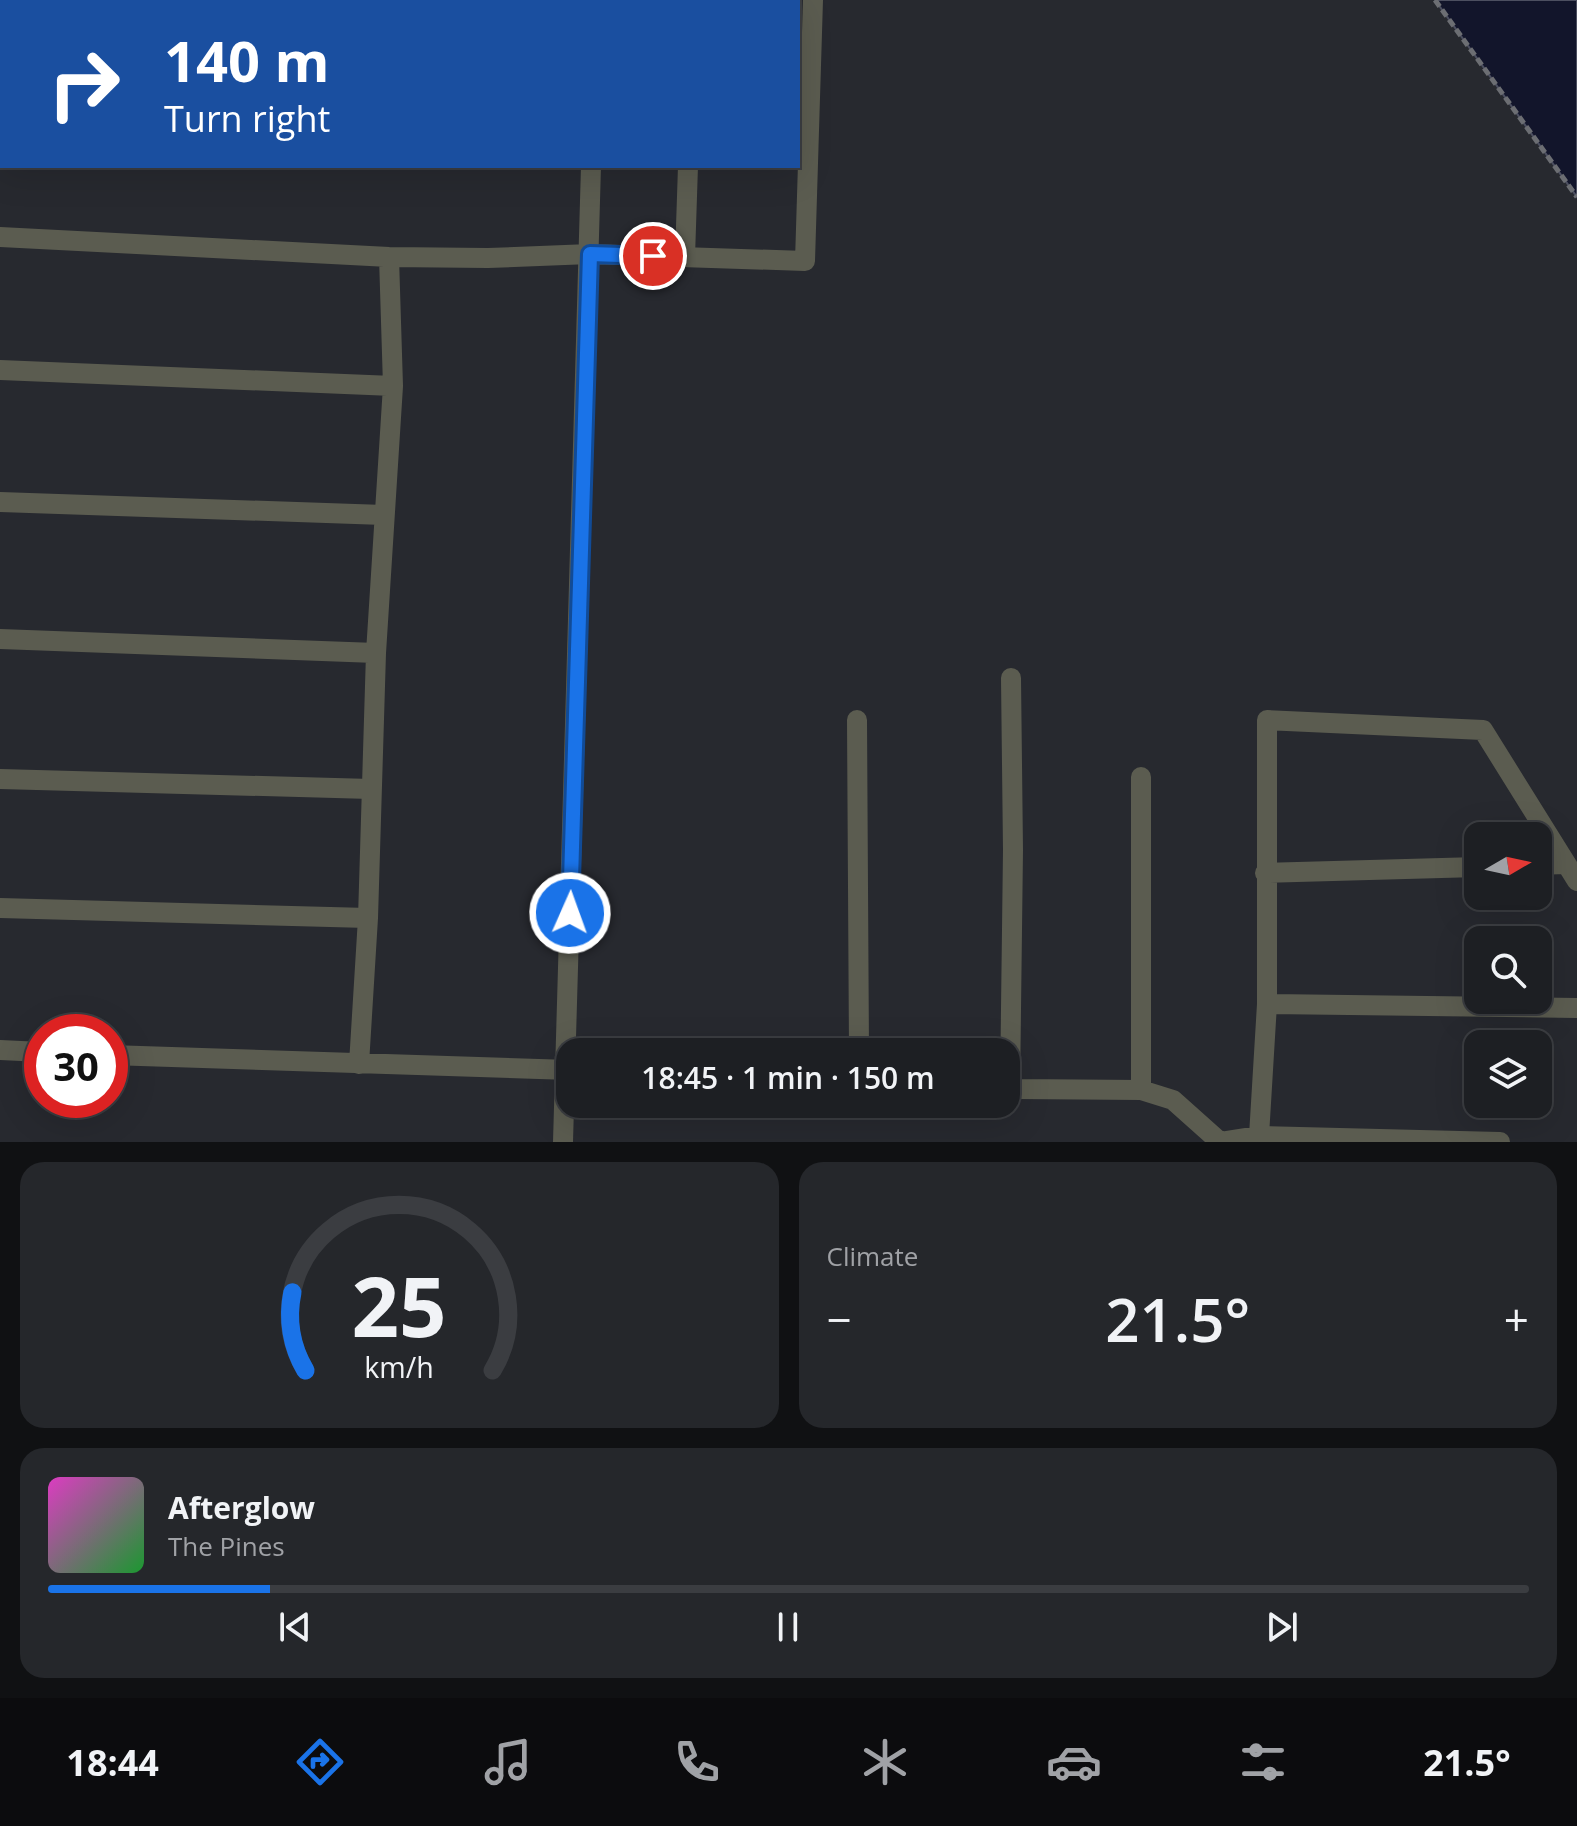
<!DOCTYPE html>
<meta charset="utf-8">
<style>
:root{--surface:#1d1f23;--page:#25272b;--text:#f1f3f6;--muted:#a0a2a6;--line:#3b3d41;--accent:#1a73e8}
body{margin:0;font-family:"Open Sans",sans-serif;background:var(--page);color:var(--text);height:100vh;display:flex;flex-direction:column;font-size:30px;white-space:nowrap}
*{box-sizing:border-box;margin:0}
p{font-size:26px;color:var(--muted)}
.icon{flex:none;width:44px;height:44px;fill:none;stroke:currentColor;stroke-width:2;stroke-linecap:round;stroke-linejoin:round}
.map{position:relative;height:1142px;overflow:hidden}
.sheet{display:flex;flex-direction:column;gap:20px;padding:20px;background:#101113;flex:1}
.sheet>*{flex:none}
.guide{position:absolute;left:0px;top:0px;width:800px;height:168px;box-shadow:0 8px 32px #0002,0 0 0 2px var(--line);background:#1a4fa0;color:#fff;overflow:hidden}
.needle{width:52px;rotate:81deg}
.tools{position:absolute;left:1464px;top:822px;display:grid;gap:16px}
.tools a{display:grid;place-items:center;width:88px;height:88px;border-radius:16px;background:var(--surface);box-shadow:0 8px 32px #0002,0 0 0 2px var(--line);font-size:40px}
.speed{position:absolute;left:24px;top:1014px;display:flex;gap:16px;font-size:40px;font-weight:700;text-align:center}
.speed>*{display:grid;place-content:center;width:104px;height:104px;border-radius:50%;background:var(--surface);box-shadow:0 8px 32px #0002,0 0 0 2px var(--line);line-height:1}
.speed .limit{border:12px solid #d22;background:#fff;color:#111}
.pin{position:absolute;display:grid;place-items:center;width:68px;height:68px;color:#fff;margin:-34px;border:4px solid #fff;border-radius:50%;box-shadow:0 2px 8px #0007}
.me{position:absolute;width:88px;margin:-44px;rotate:2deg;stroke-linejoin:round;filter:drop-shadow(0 0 6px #0008)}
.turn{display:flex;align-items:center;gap:28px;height:168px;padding:0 32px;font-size:36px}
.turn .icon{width:104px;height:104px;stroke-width:2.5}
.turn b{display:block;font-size:56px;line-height:68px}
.big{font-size:60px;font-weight:600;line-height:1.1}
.sheet .tile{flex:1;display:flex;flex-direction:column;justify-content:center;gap:12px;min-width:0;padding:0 28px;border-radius:24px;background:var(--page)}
.sheet .dial{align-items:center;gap:0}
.dial svg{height:208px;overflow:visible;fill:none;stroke:var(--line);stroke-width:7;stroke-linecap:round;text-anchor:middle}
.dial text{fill:var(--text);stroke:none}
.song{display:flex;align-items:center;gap:24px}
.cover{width:96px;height:96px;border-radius:12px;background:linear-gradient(135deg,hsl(310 70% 55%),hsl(130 70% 35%))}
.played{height:8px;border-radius:4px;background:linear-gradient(90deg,var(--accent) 15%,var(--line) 15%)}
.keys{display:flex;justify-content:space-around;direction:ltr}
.heat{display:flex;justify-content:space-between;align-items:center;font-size:44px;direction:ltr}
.sheet .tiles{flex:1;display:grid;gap:20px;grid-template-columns:1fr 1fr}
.tile:last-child{grid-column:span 2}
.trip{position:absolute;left:556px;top:1038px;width:464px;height:80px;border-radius:24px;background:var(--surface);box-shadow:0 8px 32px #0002,0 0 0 2px var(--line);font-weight:600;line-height:80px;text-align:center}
.tab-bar{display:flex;height:128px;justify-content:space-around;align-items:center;background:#0c0c0e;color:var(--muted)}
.tab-bar .icon{width:56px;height:56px}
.tab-bar .active{color:var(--accent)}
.tab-bar b{font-size:36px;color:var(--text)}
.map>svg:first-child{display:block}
</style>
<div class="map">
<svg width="1577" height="1142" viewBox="0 0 1577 1142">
<rect width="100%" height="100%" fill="#27292f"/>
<!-- water -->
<path fill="#12152b" stroke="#4c4f60" stroke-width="2" d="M1435,0h142v197z"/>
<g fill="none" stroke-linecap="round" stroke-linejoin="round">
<!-- path -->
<path stroke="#6c6e73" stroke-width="5" stroke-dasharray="8 4" stroke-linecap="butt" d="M1435,0l142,197"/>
<!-- minor -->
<path stroke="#5b5c50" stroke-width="20" d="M202,2v-2
M470,2v-2
M594,2v-2
M693,2v-2
M0,84h2
M0,237l389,20 99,1 102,-4 215,7 8,-261
M685,257l3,-91
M0,370l393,16
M0,502l384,13
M0,639l376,14
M857,720l2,332
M1141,777v313
M0,779l371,10
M1538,865l26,-1
M1265,873l213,-6
M0,908l368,10
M1267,1004l310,4
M0,1050l42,2
M110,1055l460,15
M359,1064l9,-146 8,-265 17,-267 -4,-129
M1006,1089l135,1 32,10 47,42
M1010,1089l3,-239 -2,-172
M1259,1136l8,-132v-284l216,10 94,151
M563,1142l28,-976
M1221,1142l38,-6 241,6"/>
</g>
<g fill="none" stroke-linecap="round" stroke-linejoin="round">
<!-- route casing -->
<g stroke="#114b97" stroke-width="20">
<path id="route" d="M570,913l20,-659 63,2"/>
</g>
<!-- route -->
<use href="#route" stroke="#1a73e8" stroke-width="14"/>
</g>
</svg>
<div class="tools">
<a><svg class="needle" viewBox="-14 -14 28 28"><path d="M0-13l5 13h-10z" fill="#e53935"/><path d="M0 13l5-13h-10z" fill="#a0a2a6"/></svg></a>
<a><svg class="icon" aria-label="search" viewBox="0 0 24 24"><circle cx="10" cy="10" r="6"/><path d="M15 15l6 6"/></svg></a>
<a><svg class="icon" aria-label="layers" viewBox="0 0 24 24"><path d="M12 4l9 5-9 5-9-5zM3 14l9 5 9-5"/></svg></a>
</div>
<div class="speed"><div class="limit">30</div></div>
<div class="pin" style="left:653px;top:256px;background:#d93025"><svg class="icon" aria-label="arrive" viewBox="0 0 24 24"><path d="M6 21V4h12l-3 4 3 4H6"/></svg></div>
<svg class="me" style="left:570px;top:913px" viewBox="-20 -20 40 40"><circle r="17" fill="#1a73e8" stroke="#fff" stroke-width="3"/><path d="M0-11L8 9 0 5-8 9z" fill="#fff"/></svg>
<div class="trip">18:45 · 1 min · 150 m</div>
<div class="guide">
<div class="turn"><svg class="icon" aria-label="right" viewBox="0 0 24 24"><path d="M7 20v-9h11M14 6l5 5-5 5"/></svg><div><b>140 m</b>Turn right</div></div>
</div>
</div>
<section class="sheet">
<div class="tiles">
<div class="tile dial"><svg viewBox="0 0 100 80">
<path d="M14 69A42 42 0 1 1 86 69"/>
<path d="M14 69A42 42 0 0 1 9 39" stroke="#1a73e8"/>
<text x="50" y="56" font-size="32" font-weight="700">25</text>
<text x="50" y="72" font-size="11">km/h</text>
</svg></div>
<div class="tile"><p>Climate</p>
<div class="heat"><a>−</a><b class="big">21.5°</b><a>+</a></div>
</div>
<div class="tile">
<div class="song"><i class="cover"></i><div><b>Afterglow</b><p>The Pines</p></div></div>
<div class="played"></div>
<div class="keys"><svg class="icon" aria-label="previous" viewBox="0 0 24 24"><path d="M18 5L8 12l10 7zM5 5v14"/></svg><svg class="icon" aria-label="pause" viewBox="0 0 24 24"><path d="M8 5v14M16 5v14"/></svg><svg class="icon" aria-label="next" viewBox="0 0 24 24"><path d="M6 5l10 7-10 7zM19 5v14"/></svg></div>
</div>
</div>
</section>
<nav class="tab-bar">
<b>18:44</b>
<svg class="icon active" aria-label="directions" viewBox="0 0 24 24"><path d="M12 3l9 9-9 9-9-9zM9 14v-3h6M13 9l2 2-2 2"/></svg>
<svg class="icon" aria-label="music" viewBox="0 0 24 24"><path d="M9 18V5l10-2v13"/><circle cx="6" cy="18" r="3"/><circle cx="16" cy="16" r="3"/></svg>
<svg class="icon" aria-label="phone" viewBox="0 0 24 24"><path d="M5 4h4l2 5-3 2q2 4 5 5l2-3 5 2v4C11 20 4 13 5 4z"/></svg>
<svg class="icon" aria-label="climate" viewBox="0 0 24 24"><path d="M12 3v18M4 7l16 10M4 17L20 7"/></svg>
<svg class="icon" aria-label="car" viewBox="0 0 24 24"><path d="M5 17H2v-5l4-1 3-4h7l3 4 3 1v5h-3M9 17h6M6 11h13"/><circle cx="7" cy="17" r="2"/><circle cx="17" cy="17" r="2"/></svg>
<svg class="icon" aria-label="filters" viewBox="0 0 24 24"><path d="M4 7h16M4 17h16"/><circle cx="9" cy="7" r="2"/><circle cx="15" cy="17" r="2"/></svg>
<b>21.5°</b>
</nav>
